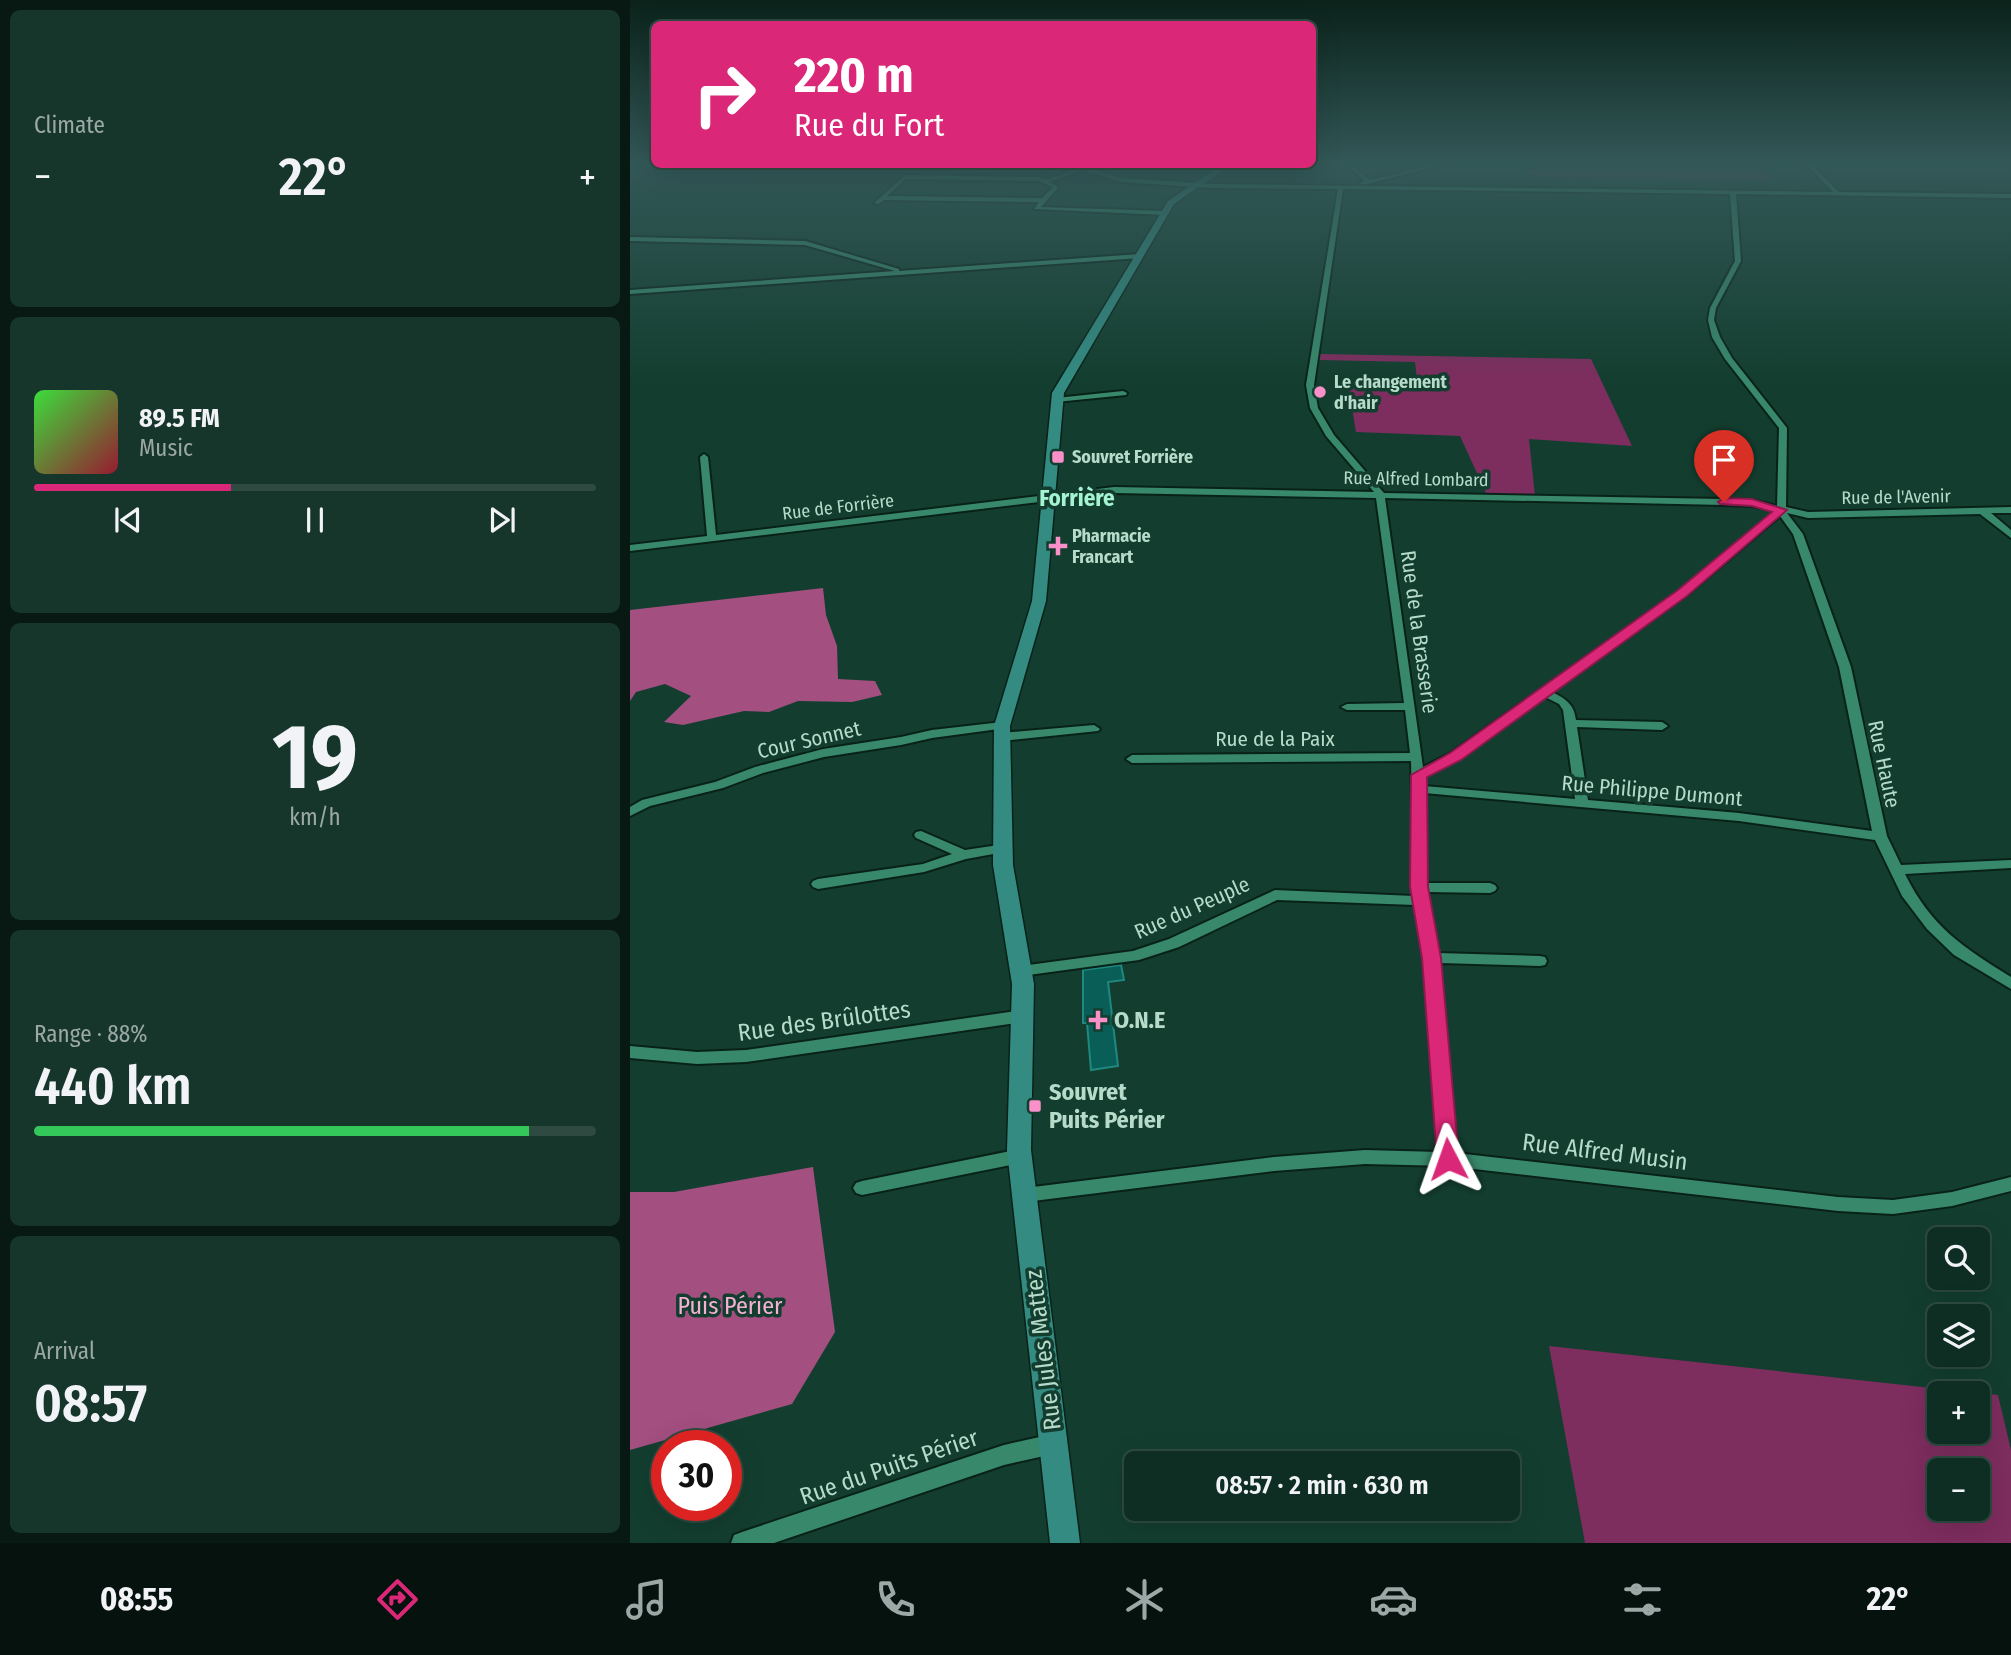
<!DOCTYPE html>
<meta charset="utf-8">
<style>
:root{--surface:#0e2e23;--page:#17362b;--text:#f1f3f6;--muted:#9ba8a6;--line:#2e4a41;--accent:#db2777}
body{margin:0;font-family:"Fira Sans Condensed",sans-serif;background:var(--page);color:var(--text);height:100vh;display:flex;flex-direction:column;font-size:26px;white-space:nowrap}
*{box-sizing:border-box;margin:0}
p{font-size:23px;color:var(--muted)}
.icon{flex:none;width:38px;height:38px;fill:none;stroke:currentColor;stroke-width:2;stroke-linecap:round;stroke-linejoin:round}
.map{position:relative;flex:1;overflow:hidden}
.details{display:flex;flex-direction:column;gap:10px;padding:10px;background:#081913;width:630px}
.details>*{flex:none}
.top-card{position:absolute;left:21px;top:21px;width:665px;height:147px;border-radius:10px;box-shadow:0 7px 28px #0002,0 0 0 2px var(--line);background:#db2777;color:#fff;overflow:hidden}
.controls{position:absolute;left:1297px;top:1227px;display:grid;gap:14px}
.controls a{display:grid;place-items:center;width:63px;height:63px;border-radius:10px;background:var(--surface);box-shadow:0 7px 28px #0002,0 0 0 2px var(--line);font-size:35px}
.speed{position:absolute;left:21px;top:1430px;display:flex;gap:14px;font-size:35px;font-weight:700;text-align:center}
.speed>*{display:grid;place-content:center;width:91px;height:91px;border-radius:50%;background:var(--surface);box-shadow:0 7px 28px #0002,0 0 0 2px var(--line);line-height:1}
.speed .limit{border:10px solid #d22;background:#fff;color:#111}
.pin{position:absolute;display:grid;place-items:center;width:60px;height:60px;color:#fff;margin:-72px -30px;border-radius:50% 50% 50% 0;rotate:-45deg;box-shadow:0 0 7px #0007}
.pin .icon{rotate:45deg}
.me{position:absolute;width:77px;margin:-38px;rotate:356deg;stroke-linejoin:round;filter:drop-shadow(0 0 5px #0008)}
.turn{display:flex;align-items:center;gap:24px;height:147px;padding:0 28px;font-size:32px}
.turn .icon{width:91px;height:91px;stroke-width:2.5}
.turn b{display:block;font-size:49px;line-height:60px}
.big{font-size:52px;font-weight:600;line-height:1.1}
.details .tile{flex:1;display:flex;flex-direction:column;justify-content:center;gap:10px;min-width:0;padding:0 24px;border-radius:10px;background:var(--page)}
.details .dial{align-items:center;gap:0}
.dial b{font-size:91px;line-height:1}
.song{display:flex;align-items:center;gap:21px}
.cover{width:84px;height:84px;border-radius:10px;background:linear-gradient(135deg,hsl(120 70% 55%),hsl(350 70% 35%))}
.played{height:7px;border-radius:4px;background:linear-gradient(90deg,var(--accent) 35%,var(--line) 35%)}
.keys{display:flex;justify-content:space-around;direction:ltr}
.heat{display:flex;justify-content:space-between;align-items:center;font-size:38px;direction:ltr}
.charge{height:10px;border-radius:5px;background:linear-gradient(90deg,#34c759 88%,var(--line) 0)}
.trip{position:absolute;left:494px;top:1451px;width:396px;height:70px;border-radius:10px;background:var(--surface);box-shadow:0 7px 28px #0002,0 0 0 2px var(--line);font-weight:600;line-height:70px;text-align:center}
.menu{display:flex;height:112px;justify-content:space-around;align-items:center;background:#06120e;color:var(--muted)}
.menu .icon{width:49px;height:49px}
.menu .on{color:var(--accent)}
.menu b{font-size:32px;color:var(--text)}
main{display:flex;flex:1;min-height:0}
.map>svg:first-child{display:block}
</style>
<main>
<section class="details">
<div class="tile"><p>Climate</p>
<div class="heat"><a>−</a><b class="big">22°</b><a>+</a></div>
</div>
<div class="tile">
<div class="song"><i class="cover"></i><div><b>89.5 FM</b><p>Music</p></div></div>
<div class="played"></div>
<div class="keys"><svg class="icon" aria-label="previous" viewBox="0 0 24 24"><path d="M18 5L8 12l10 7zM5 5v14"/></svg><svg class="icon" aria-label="pause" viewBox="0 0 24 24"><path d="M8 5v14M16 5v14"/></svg><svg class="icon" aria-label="next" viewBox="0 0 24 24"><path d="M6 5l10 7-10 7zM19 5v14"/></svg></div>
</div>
<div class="tile dial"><b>19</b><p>km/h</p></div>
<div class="tile"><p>Range · 88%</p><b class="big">440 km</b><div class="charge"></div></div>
<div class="tile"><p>Arrival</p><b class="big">08:57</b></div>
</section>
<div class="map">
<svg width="1381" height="1543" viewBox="0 0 1381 1543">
<rect width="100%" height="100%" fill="#133e2f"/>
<!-- green -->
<path fill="#7d2d5e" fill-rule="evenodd" d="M904,164h227l13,16 -229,-3 -18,-3 -2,-3 22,-4z
M690,354l271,5 41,87 -103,-7 6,57 -48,-1 -27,-59 -104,-4 -9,-54 70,2 -2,-18 -96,-2z
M919,1346l428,47h-38v39h39v-39l20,2 13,55v93h-426zM1309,1470h39v38h-39z"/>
<!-- forest -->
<path fill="#a34f80" d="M193,588l3,27 11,31 1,33 37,2 7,14 -30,7 -54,-1 -29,11 -25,-1 -61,14 -19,-3 27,-26 -26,-12 -29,8 -6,9v-91z
M183,1167l22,165 -43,72 -162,46v-258h44z"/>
<!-- building -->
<path fill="#095e57" stroke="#1f887f" stroke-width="2" d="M491,965l3,15 -16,2 10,84 -27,4 -4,-47h-4v-53z"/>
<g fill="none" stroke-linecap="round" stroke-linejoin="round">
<!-- street casing -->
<g stroke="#092219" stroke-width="4">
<path id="street" d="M433,164h9l50,14 89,6 622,8 -27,-28h5l28,28 172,2v4l-275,-4 5,67 -25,47 -2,12 6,17 12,21 55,70 -1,79 22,5 203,-5v6h-20l20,17v8l-31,-24 -172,4 -21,-5 16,21 48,133 36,169 14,29 110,-5v8l-106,6c26,53 58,73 106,103v12l-57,-34 -27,-26 -25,-33 -27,-56 -136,-19 -315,-28 2,90h64l5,2 2,3 -2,3 -5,2 -63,-1 11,61 102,3 5,1 2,4 -2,4 -5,1 -100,-3 16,190 382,44 55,3 59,-8 59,-15v14l-59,15 -59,8 -55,-3 -390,-45 -83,-2 -91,7 -249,31 -6,-2 -3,-5 3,-5 6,-2 249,-31 91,-7 74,2 -14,-194 -10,-53 -138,-5 -98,47 -40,13 -118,16 -5,-1 -2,-4 2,-4 5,-1 112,-15 36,-12 106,-49 139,6 -3,-135 -279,2 -6,-4 6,-4 278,-2 -5,-43h-58l-6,-3 6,-3 57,-1 -28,-205 -262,-5 -484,58v-6l77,-9 -7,-79 4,-3 4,3 8,78 398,-48 260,5 -48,-56 -16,-28 -4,-23 32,-196 -127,-1 -89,-6 -40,-12 -33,12 10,5 -18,20 124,4 3,2 -3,2 -131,-6 5,-7 -155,-2 -5,4 -5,-1 31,-28 135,2 5,3 33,-11zM276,179l133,2 14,6 -11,11 -155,-2zM713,189l387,5 5,67 -25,47 -2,12 4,17 13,22 54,69 -2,78 -25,-6 -28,-1 -340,-6 -50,-58 -16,-27 -4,-23zM755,498l339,7 28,1 24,5 -97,80 -228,162 -28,14zM1150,516l13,18 46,133 33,164 -133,-18 -151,-13 -11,-73 85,3 6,-4 -6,-4 -86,-2c-2,-16 -10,-21 -24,-28l135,-97zM915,697l14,7 4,6 12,89 -151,-13 -1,-9 36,-18z
M715,164h5l20,16 68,-16h8l-84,21 -3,-2 6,-2z
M0,237l175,4 94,28v2l241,-17 3,2 -3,2 -510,36v-4l265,-19 -90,-26 -175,-4z
M493,391l4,2 -1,2 -70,7 -4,-2 4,-2z
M372,722l4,2 2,2 -2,2 -74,10 -31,7 -77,12 -61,16 -40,15 -73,18 -20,10v-9l12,-7 73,-18 40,-15 68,-18 78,-12 31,-7z
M464,725l6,4 -2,2 -97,10 -6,-4 6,-4z
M291,831l44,19 40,-6 7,4 -2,3 -44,8 -42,13 -106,17 -5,-2 -2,-3 2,-3 5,-2 105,-15 29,-10 -36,-16 -2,-3 2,-3z
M393,1010l5,2 3,4 -3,4 -5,2 -277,40 -49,2 -67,-6v-12l67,6 49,-2z
M390,1149l6,2 2,5 -2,5 -6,2 -158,32 -6,-2 -3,-5 3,-5 6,-2z
M423,1434l7,3 3,7 -3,7 -7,3 -49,11 -230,78h-43l3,-8 8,-3 262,-87z"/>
</g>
<!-- secondary casing -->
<g stroke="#092219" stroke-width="3">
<path id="secondary" d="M593,164h9l-58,40 -110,189 -18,208 -36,125 3,139 21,119 -3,166 49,393h-30l-43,-393 5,-166 -19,-119 1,-139 38,-125 20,-208 116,-192z"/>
</g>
<!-- street -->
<use href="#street" fill="#38886b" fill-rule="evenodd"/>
<!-- secondary -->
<use href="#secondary" fill="#338b82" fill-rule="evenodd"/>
</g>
<!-- sky -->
<linearGradient id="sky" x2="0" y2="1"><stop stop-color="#0a221a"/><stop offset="0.43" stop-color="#335858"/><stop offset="1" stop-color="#335858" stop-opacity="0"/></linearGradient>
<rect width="1381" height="380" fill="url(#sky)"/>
<!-- route -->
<path fill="#db2777" stroke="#8e194d" stroke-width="2" d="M1094,498l28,1 35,11 -100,86 -226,164 -34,17 1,110 13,71 18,201 -3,6 -8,3 -8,-3 -3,-6 -15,-201 -12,-71 1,-112 39,-22 228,-163 94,-78 -20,-6 -32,-2 -2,-2z"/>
<!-- markers -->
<g fill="#f990ca" stroke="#133e2f" stroke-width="2.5">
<circle cx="690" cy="392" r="7"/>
<rect x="421" y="450" width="14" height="14" rx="3.5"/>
<path d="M424.5 535.5h7v7h7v7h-7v7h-7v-7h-7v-7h7z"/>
<path d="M464.5 1009.5h7v7h7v7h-7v7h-7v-7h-7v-7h7z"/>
<rect x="398" y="1099" width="14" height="14" rx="3.5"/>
</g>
<g text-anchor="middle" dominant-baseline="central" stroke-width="7" stroke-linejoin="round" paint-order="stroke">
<!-- far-poi labels -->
<g font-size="18" font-weight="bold" fill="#b6dbca" stroke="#133e2f" text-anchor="start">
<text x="704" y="382">Le changement<tspan x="704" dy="21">d'hair</tspan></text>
<text x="442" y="457">Souvret Forrière</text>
<text x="442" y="536">Pharmacie<tspan x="442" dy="21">Francart</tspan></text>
</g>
<!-- far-street labels -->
<g font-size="18" fill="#b6dbca" stroke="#133e2f">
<text transform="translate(786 479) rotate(1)">Rue Alfred Lombard</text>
<text transform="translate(1266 497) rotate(-1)">Rue de l'Avenir</text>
<text transform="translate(208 507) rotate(-7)">Rue de Forrière</text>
</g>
<!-- street labels -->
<g font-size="21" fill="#b6dbca" stroke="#133e2f">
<text transform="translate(789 632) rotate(82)">Rue de la Brasserie</text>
<text x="645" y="739">Rue de la Paix</text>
<text transform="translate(179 740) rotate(-13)">Cour Sonnet</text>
<text transform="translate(1254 764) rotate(78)">Rue Haute</text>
<text transform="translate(1022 791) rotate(5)">Rue Philippe Dumont</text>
<text transform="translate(562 908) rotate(-24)">Rue du Peuple</text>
</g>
<!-- far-district labels -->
<g font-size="23" font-weight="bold" fill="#a4f4d3" stroke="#133e2f">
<text x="447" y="498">Forrière</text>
</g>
<!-- near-poi labels -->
<g font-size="24" font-weight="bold" fill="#b6dbca" stroke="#133e2f" text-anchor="start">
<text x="484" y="1020">O.N.E</text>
<text x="419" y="1092">Souvret<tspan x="419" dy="28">Puits Périer</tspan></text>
</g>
<!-- near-street labels -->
<g font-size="24" fill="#b6dbca" stroke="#133e2f">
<text transform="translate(194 1021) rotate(-8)">Rue des Brûlottes</text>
<text transform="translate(975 1152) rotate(7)">Rue Alfred Musin</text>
<text transform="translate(413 1350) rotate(-97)">Rue Jules Mattez</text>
<text transform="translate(259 1467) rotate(-19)">Rue du Puits Périer</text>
</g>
<!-- near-park labels -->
<g font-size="24" fill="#f5b0d4" stroke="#133e2f">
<text x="100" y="1306">Puis Périer</text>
</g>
</g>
</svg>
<div class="controls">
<a><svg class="icon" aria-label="search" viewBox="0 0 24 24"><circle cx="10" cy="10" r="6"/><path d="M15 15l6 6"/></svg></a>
<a><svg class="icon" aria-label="layers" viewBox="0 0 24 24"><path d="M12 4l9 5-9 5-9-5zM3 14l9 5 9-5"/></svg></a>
<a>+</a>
<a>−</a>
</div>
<div class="speed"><div class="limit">30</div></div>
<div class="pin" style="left:1094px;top:502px;background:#d93025"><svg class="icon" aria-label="arrive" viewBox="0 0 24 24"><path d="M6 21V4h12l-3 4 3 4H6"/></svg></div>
<svg class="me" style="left:818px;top:1159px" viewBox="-20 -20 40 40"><path d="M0-17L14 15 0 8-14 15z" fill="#db2777" stroke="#fff" stroke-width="4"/></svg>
<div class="trip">08:57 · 2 min · 630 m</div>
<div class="top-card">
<div class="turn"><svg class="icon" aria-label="right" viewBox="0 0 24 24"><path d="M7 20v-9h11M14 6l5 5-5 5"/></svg><div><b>220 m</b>Rue du Fort</div></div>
</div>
</div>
</main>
<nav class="menu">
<b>08:55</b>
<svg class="icon on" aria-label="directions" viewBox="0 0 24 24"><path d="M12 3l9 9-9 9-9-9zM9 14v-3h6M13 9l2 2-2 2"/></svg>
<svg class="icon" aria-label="music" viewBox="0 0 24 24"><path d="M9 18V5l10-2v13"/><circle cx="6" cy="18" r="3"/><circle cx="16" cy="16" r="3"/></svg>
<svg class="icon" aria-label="phone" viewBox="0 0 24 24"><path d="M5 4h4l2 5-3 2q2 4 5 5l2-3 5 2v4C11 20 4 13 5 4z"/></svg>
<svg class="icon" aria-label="climate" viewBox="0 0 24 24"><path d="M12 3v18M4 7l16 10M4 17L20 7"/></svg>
<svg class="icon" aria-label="car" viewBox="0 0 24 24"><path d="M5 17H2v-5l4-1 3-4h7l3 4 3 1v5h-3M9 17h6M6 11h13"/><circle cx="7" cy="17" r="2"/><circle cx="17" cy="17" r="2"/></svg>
<svg class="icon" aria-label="filters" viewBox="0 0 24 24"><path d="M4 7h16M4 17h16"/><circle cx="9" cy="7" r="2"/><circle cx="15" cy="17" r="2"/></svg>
<b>22°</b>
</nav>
